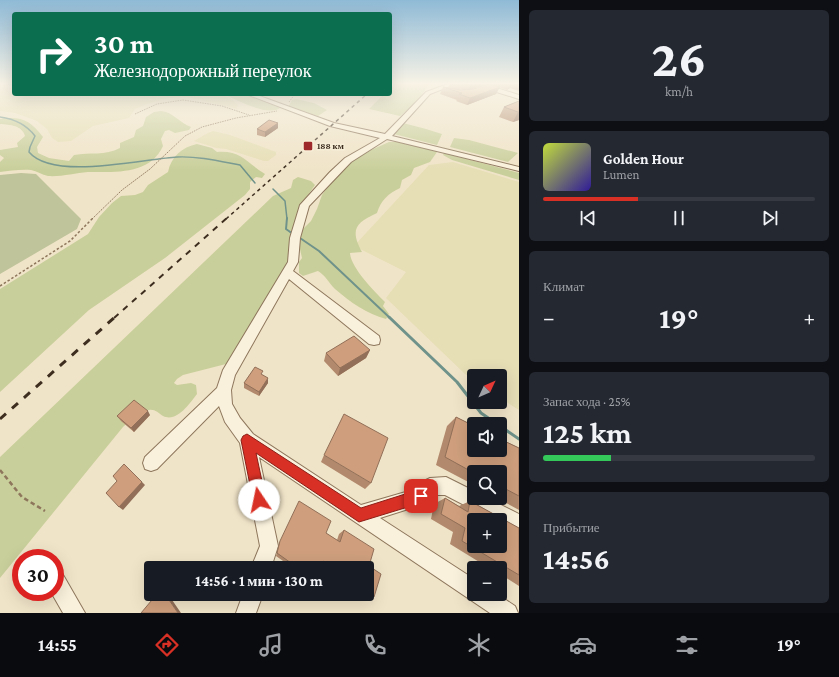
<!DOCTYPE html>
<html lang="ru">
<meta charset="utf-8">
<style>
:root{--surface:#171b24;--page:#242831;--text:#f1f3f6;--muted:#9ea1a6;--line:#363941;--accent:#d93025}
body{margin:0;font-family:"Crimson Pro",serif;background:var(--page);color:var(--text);height:100vh;display:flex;flex-direction:column;font-size:15px;white-space:nowrap}
*{box-sizing:border-box;margin:0}
p{font-size:13px;color:var(--muted)}
.icon{flex:none;width:22px;height:22px;fill:none;stroke:currentColor;stroke-width:2;stroke-linecap:round;stroke-linejoin:round}
.map{position:relative;flex:1;overflow:hidden}
.panel{display:flex;flex-direction:column;gap:10px;padding:10px;background:#0d0f14;width:320px}
.panel>*{flex:none}
.hud{position:absolute;left:12px;top:12px;width:380px;height:84px;border-radius:4px;box-shadow:0 4px 16px #0002;background:#0b6e4f;color:#fff;overflow:hidden}
.needle{width:26px;rotate:46deg}
.tools{position:absolute;left:467px;top:369px;display:grid;gap:8px}
.tools a{display:grid;place-items:center;width:40px;height:40px;border-radius:4px;background:var(--surface);box-shadow:0 4px 16px #0002;font-size:20px}
.speed{position:absolute;left:12px;top:549px;display:flex;gap:8px;font-size:20px;font-weight:700;text-align:center}
.speed>*{display:grid;place-content:center;width:52px;height:52px;border-radius:50%;background:var(--surface);box-shadow:0 4px 16px #0002;line-height:1}
.speed .limit{border:6px solid #d22;background:#fff;color:#111}
.pin{position:absolute;display:grid;place-items:center;width:34px;height:34px;color:#fff;margin:-17px;border-radius:8px;box-shadow:0 2px 6px #0006}
.me{position:absolute;width:44px;margin:-22px;rotate:349deg;stroke-linejoin:round;filter:drop-shadow(0 0 3px #0008)}
.turn{display:flex;align-items:center;gap:14px;height:84px;padding:0 16px;font-size:18px}
.turn .icon{width:52px;height:52px;stroke-width:2.5}
.turn b{display:block;font-size:28px;line-height:34px}
.big{font-size:30px;font-weight:700;line-height:1.1}
.panel .card{flex:1;display:flex;flex-direction:column;justify-content:center;gap:6px;min-width:0;padding:0 14px;border-radius:6px;background:var(--page)}
.panel .dial{align-items:center;gap:0}
.dial b{font-size:52px;line-height:1}
.song{display:flex;align-items:center;gap:12px}
.cover{width:48px;height:48px;border-radius:6px;background:linear-gradient(135deg,hsl(70 70% 55%),hsl(250 70% 35%))}
.played{height:4px;border-radius:2px;background:linear-gradient(90deg,var(--accent) 35%,var(--line) 35%)}
.keys{display:flex;justify-content:space-around;direction:ltr}
.heat{display:flex;justify-content:space-between;align-items:center;font-size:22px;direction:ltr}
.charge{height:6px;border-radius:3px;background:linear-gradient(90deg,#34c759 25%,var(--line) 0)}
.trip{position:absolute;left:144px;top:561px;width:230px;height:40px;border-radius:4px;background:var(--surface);box-shadow:0 4px 16px #0002;font-weight:700;line-height:40px;text-align:center}
.tab-bar{display:flex;height:64px;justify-content:space-around;align-items:center;background:#090b0e;color:var(--muted)}
.tab-bar .icon{width:28px;height:28px}
.tab-bar .active{color:var(--accent)}
.tab-bar b{font-size:18px;color:var(--text)}
main{display:flex;flex:1;min-height:0}
.map>svg:first-child{display:block}
</style>
<main>
<div class="map">
<svg width="519" height="613" viewBox="0 0 519 613">
<rect width="100%" height="100%" fill="#f0e4c8"/>
<!-- farmland -->
<path fill="#e6deb5" d="M0,84h14v10h205l11,4 8,7 -1,4 -50,-12 -18,1 -22,6 -12,5 -6,9 -36,8 -22,15 -13,1 -6,-4 -5,-9 -10,-8 -22,-8 -15,-2z
M213,131l17,4 46,17v3l-8,6h-4l-38,-12 -10,-1 -22,-7 14,-8z
M453,162l66,20v228l-19,-12v-22h-26v4l-9,-6 -79,-76 20,-26 -52,-26 75,-81z"/>
<!-- green -->
<path fill="#c9cf9b" d="M395,84h34l-11,17 -18,15 -31,-7 15,-15h6v-6z
M223,94h24l33,14c-13,9 -44,-9 -57,-14z
M296,99l18,4 13,7 -9,6 -30,-9 4,-7z
M161,111c12,1 19,12 30,16l-2,3 -14,3 -6,-3 -4,1 -4,8 2,7c-13,29 -48,26 -75,26 -13,1 -27,5 -40,4 -6,-1 -11,-5 -17,-6 -10,-1 -22,1 -31,2v-10l4,-4 -4,-3v-5l18,-3 -1,-4 8,-7c-3,-11 -15,-11 -25,-12v-5c21,-3 30,1 43,18l-6,10 1,6 11,5 20,3 5,-6c16,-3 31,1 46,-7v-5l14,-6 2,-7 7,-4 3,-9 8,-5z
M403,123l23,6 16,5 -5,11 -43,-11z
M454,138l15,2 49,13 -10,9 -58,-15z
M389,142h11l35,7 2,3 -7,10 -16,6 -3,7 -9,5 -2,8c-12,6 -19,12 -23,25 -22,10 -27,17 -15,39l-12,1c1,15 24,38 35,49l-2,4 6,8 -3,5c-19,-5 -36,-17 -51,-30 -6,-6 -10,-14 -17,-18l-15,5 -4,-3v-11l3,-4 -3,-13 4,-16 8,-8 6,-12 5,-14 11,-16 18,-18 11,-7z
M197,144l15,4 5,4c24,-2 30,11 48,22l-3,4 -6,-1 -6,5v7l-5,6 -80,63 -76,52 -89,82v-103l88,-55 11,-17 13,-14 9,-7 14,-1 8,-3 5,-7 20,-13c3,-15 14,-25 29,-28z
M444,153l75,20v7l-67,-20 -9,-5z
M298,177l13,4 4,4 -14,20 -11,57 -58,96 -6,6 -43,11 -6,4 -3,4 3,2 14,-2 5,2 1,9c-7,9 -20,29 -34,22 -5,-3 -8,-7 -14,-6 -10,1 -19,11 -26,17l-123,151v-121l273,-261 18,-8 2,-8z"/>
<!-- cemetery -->
<path fill="#bfc49a" d="M21,173l15,1 45,45 -4,10 -77,45v-99z"/>
<g fill="none" stroke-linecap="round" stroke-linejoin="round">
<!-- stream-far2 -->
<path stroke="#6f938a" stroke-width="1.5" d="M0,117c15,2 26,7 35,19l-5,11 -1,5c24,29 114,7 148,5 21,-1 42,4 63,8l15,18
M273,189l12,12 2,18"/>
<!-- stream-far1 -->
<path stroke="#6f938a" stroke-width="2" d="M287,218l-1,11 7,5
M297,236l22,15 71,67"/>
<!-- stream -->
<path stroke="#6f938a" stroke-width="3" d="M389,317l68,65 24,31 16,11
M500,426l19,13"/>
<!-- minor casing -->
<g stroke="#8d765c" stroke-width="2">
<path id="minor" d="M448,84l5,1 -23,9 -38,42 127,31v4l-132,-32 -36,23 -42,44 -9,32 -2,24 -5,9 86,65 1,4 -1,4 -5,1 -5,-1 -80,-65 -54,96 -4,15 1,14 8,14 13,16 108,71 55,-16 8,-8 6,-3 16,-1 28,14v7h13l32,16v19l-19,-9v-4h-7l-48,-25h-11l-7,7 -6,3 -41,13 94,61v15h23l18,12 3,7h-28l-231,-156 19,89 -7,22h-20l9,-22 -20,-103 -15,-21 -6,-16 -62,63 -6,2 -6,-2 -2,-6 2,-6 72,-69 6,-18 65,-108 2,-24 10,-33 30,-33 15,-14 35,-20 -50,-12 -84,-32h8l80,29 51,11 41,-42z
M487,85l32,10v4l-32,-10 -5,1 -3,-2z
M55,570l7,3 23,40h-22l-12,-21h4z
M243,594h20l-7,19h-20z"/>
</g>
<!-- path-far2 -->
<path stroke="#8d765c" stroke-width="1" stroke-dasharray="1.5 1" stroke-linecap="butt" d="M289,102l6,-8
M135,114l22,-10 26,-4 39,6 27,9
M92,219l30,-29 28,-21 35,-33 17,-9 34,-9 41,-7"/>
<!-- path-far1 -->
<path stroke="#8d765c" stroke-width="1.5" stroke-dasharray="2.5 2" stroke-linecap="butt" d="M0,286l70,-45 23,-23"/>
<!-- path -->
<path stroke="#8d765c" stroke-width="2.5" stroke-dasharray="4.5 3" stroke-linecap="butt" d="M0,470l22,27 23,14"/>
<!-- minor -->
<use href="#minor" fill="#faf1dc" fill-rule="evenodd"/>
<!-- rail-far2 -->
<path stroke="#3d2e20" stroke-width="1.5" stroke-dasharray="3.5 3.5" stroke-linecap="butt" d="M226,219l141,-125"/>
<!-- rail-far1 -->
<path stroke="#3d2e20" stroke-width="2" stroke-dasharray="6 6" stroke-linecap="butt" d="M114,318l113,-100"/>
<!-- rail -->
<path stroke="#3d2e20" stroke-width="3" stroke-dasharray="8 8" stroke-linecap="butt" d="M0,419l115,-102"/>
</g>
<!-- wall -->
<path fill="#b2896c" d="M450,84h36l-17,6 -15,-1 7,1 12,-1 16,-5h30v7l-9,-3 -3,2 -8,-3 -3,7 -29,11 -11,-4 1,-1 -17,-6 3,-7 5,1z
M519,101v19l-6,2 -14,-5 5,-10z
M278,123v5l-13,9 -8,-2v-6z
M370,350l-4,8 -28,18 -14,-15 2,-8z
M263,375l5,8 -9,13 -15,-8v-5z
M150,415l-16,17 -13,-11 -4,-5z
M456,417l63,31v62l-22,-12h3v-26h-26v13l-38,-20 11,-39z
M324,455l47,28 -6,6 -44,-27z
M445,498l14,8 11,-5 49,27v58l-19,-12v-6h-11l-39,-24 3,-12 -22,-13 3,-15z
M344,530l25,36 5,31h-7l-5,-3h5v-26h-42l-4,-3 -1,3h-27l-17,-12 4,-15 46,-8 11,7 2,-6z"/>
<!-- shaded-wall -->
<path fill="#916f58" d="M471,84h15l-17,6z
M510,84h2l-2,4 -3,2z
M500,87l-4,7 -29,11 3,-7z
M518,112h1v8l-6,2z
M278,123v5l-13,9v-5z
M370,350l-4,8 -28,18 2,-8z
M268,378v5l-9,13v-4z
M148,411l2,4 -16,17 -3,-4z
M124,464l21,21 -22,25 -4,-3z
M165,594h3l13,19h-3z"/>
<!-- building -->
<path fill="#cf9f7d" stroke="#916f58" fill-rule="evenodd" d="M489,84l11,3 -30,11 -11,-4 3,-1 -19,-6 18,3 12,-1z
M519,101v11h-1l-14,-5z
M269,120l9,3 -13,9 -8,-3z
M354,336l16,14 -30,18 -14,-15z
M255,367l8,4 -2,3 7,4 -9,14 -15,-9z
M134,400l14,11 -17,17 -14,-12z
M344,414l44,24 -17,45 -47,-28z
M456,417l18,9v24h26v-11l19,9v48l-19,-10v-14h-26v1l-29,-16z
M124,464l18,18 -23,25 -13,-14 11,-12 -4,-5z
M445,498l23,14 2,-11 49,27v47l-57,-34 3,-13 -24,-14zM474,520h26v26h-26z
M299,501l32,20 -5,12 14,9 4,-12 30,19 -5,17 12,8 -7,23 -7,-5v-24h-35l-9,-7 -3,7h-22l-21,-15 3,-12z
M157,594h8l13,19h-37z"/>
<!-- sky -->
<linearGradient id="sky" x2="0" y2="1"><stop stop-color="#8fbad6"/><stop offset="0.49" stop-color="#f8f3e6"/><stop offset="1" stop-color="#f8f3e6" stop-opacity="0"/></linearGradient>
<rect width="519" height="170" fill="url(#sky)"/>
<!-- route -->
<path fill="#d93025" stroke="#8d1f18" d="M247,434l114,74 60,-19 5,2 2,5 -2,5 -5,2 -62,19 -103,-69 10,47 -2,5 -5,2 -4,-2 -2,-5 -12,-60 2,-4z"/>
<!-- markers -->
<rect fill="#9e2a2b" stroke="#f7eed8" stroke-width="1.5" x="303" y="141" width="10" height="10" rx="2"/>
<g text-anchor="middle" dominant-baseline="central" stroke-width="3" stroke-linejoin="round" paint-order="stroke">
<!-- far-poi labels -->
<g font-size="9" font-weight="bold" fill="#3d2e20" stroke="#f7eed8" text-anchor="start">
<text x="317" y="146">188 км</text>
</g>
</g>
</svg>
<div class="tools">
<a><svg class="needle" viewBox="-14 -14 28 28"><path d="M0-13l5 13h-10z" fill="#e53935"/><path d="M0 13l5-13h-10z" fill="#9ea1a6"/></svg></a>
<a><svg class="icon" aria-label="sound" viewBox="0 0 24 24"><path d="M4 9h4l5-4v14l-5-4H4zM17 9q2 3 0 6"/></svg></a>
<a><svg class="icon" aria-label="search" viewBox="0 0 24 24"><circle cx="10" cy="10" r="6"/><path d="M15 15l6 6"/></svg></a>
<a>+</a>
<a>−</a>
</div>
<div class="speed"><div class="limit">30</div></div>
<div class="pin" style="left:421px;top:496px;background:#d93025"><svg class="icon" aria-label="arrive" viewBox="0 0 24 24"><path d="M6 21V4h12l-3 4 3 4H6"/></svg></div>
<svg class="me" style="left:259px;top:500px" viewBox="-20 -20 40 40"><circle r="19" fill="#fff"/><path d="M0-13L10 11 0 6-10 11z" fill="#d93025"/></svg>
<div class="trip">14:56 · 1 мин · 130 m</div>
<div class="hud">
<div class="turn"><svg class="icon" aria-label="right" viewBox="0 0 24 24"><path d="M7 20v-9h11M14 6l5 5-5 5"/></svg><div><b>30 m</b>Железнодорожный переулок</div></div>
</div>
</div>
<section class="panel">
<div class="card dial"><b>26</b><p>km/h</p></div>
<div class="card">
<div class="song"><i class="cover"></i><div><b>Golden Hour</b><p>Lumen</p></div></div>
<div class="played"></div>
<div class="keys"><svg class="icon" aria-label="previous" viewBox="0 0 24 24"><path d="M18 5L8 12l10 7zM5 5v14"/></svg><svg class="icon" aria-label="pause" viewBox="0 0 24 24"><path d="M8 5v14M16 5v14"/></svg><svg class="icon" aria-label="next" viewBox="0 0 24 24"><path d="M6 5l10 7-10 7zM19 5v14"/></svg></div>
</div>
<div class="card"><p>Климат</p>
<div class="heat"><a>−</a><b class="big">19°</b><a>+</a></div>
</div>
<div class="card"><p>Запас хода · 25%</p><b class="big">125 km</b><div class="charge"></div></div>
<div class="card"><p>Прибытие</p><b class="big">14:56</b></div>
</section>
</main>
<nav class="tab-bar">
<b>14:55</b>
<svg class="icon active" aria-label="directions" viewBox="0 0 24 24"><path d="M12 3l9 9-9 9-9-9zM9 14v-3h6M13 9l2 2-2 2"/></svg>
<svg class="icon" aria-label="music" viewBox="0 0 24 24"><path d="M9 18V5l10-2v13"/><circle cx="6" cy="18" r="3"/><circle cx="16" cy="16" r="3"/></svg>
<svg class="icon" aria-label="phone" viewBox="0 0 24 24"><path d="M5 4h4l2 5-3 2q2 4 5 5l2-3 5 2v4C11 20 4 13 5 4z"/></svg>
<svg class="icon" aria-label="climate" viewBox="0 0 24 24"><path d="M12 3v18M4 7l16 10M4 17L20 7"/></svg>
<svg class="icon" aria-label="car" viewBox="0 0 24 24"><path d="M5 17H2v-5l4-1 3-4h7l3 4 3 1v5h-3M9 17h6M6 11h13"/><circle cx="7" cy="17" r="2"/><circle cx="17" cy="17" r="2"/></svg>
<svg class="icon" aria-label="filters" viewBox="0 0 24 24"><path d="M4 7h16M4 17h16"/><circle cx="9" cy="7" r="2"/><circle cx="15" cy="17" r="2"/></svg>
<b>19°</b>
</nav>
